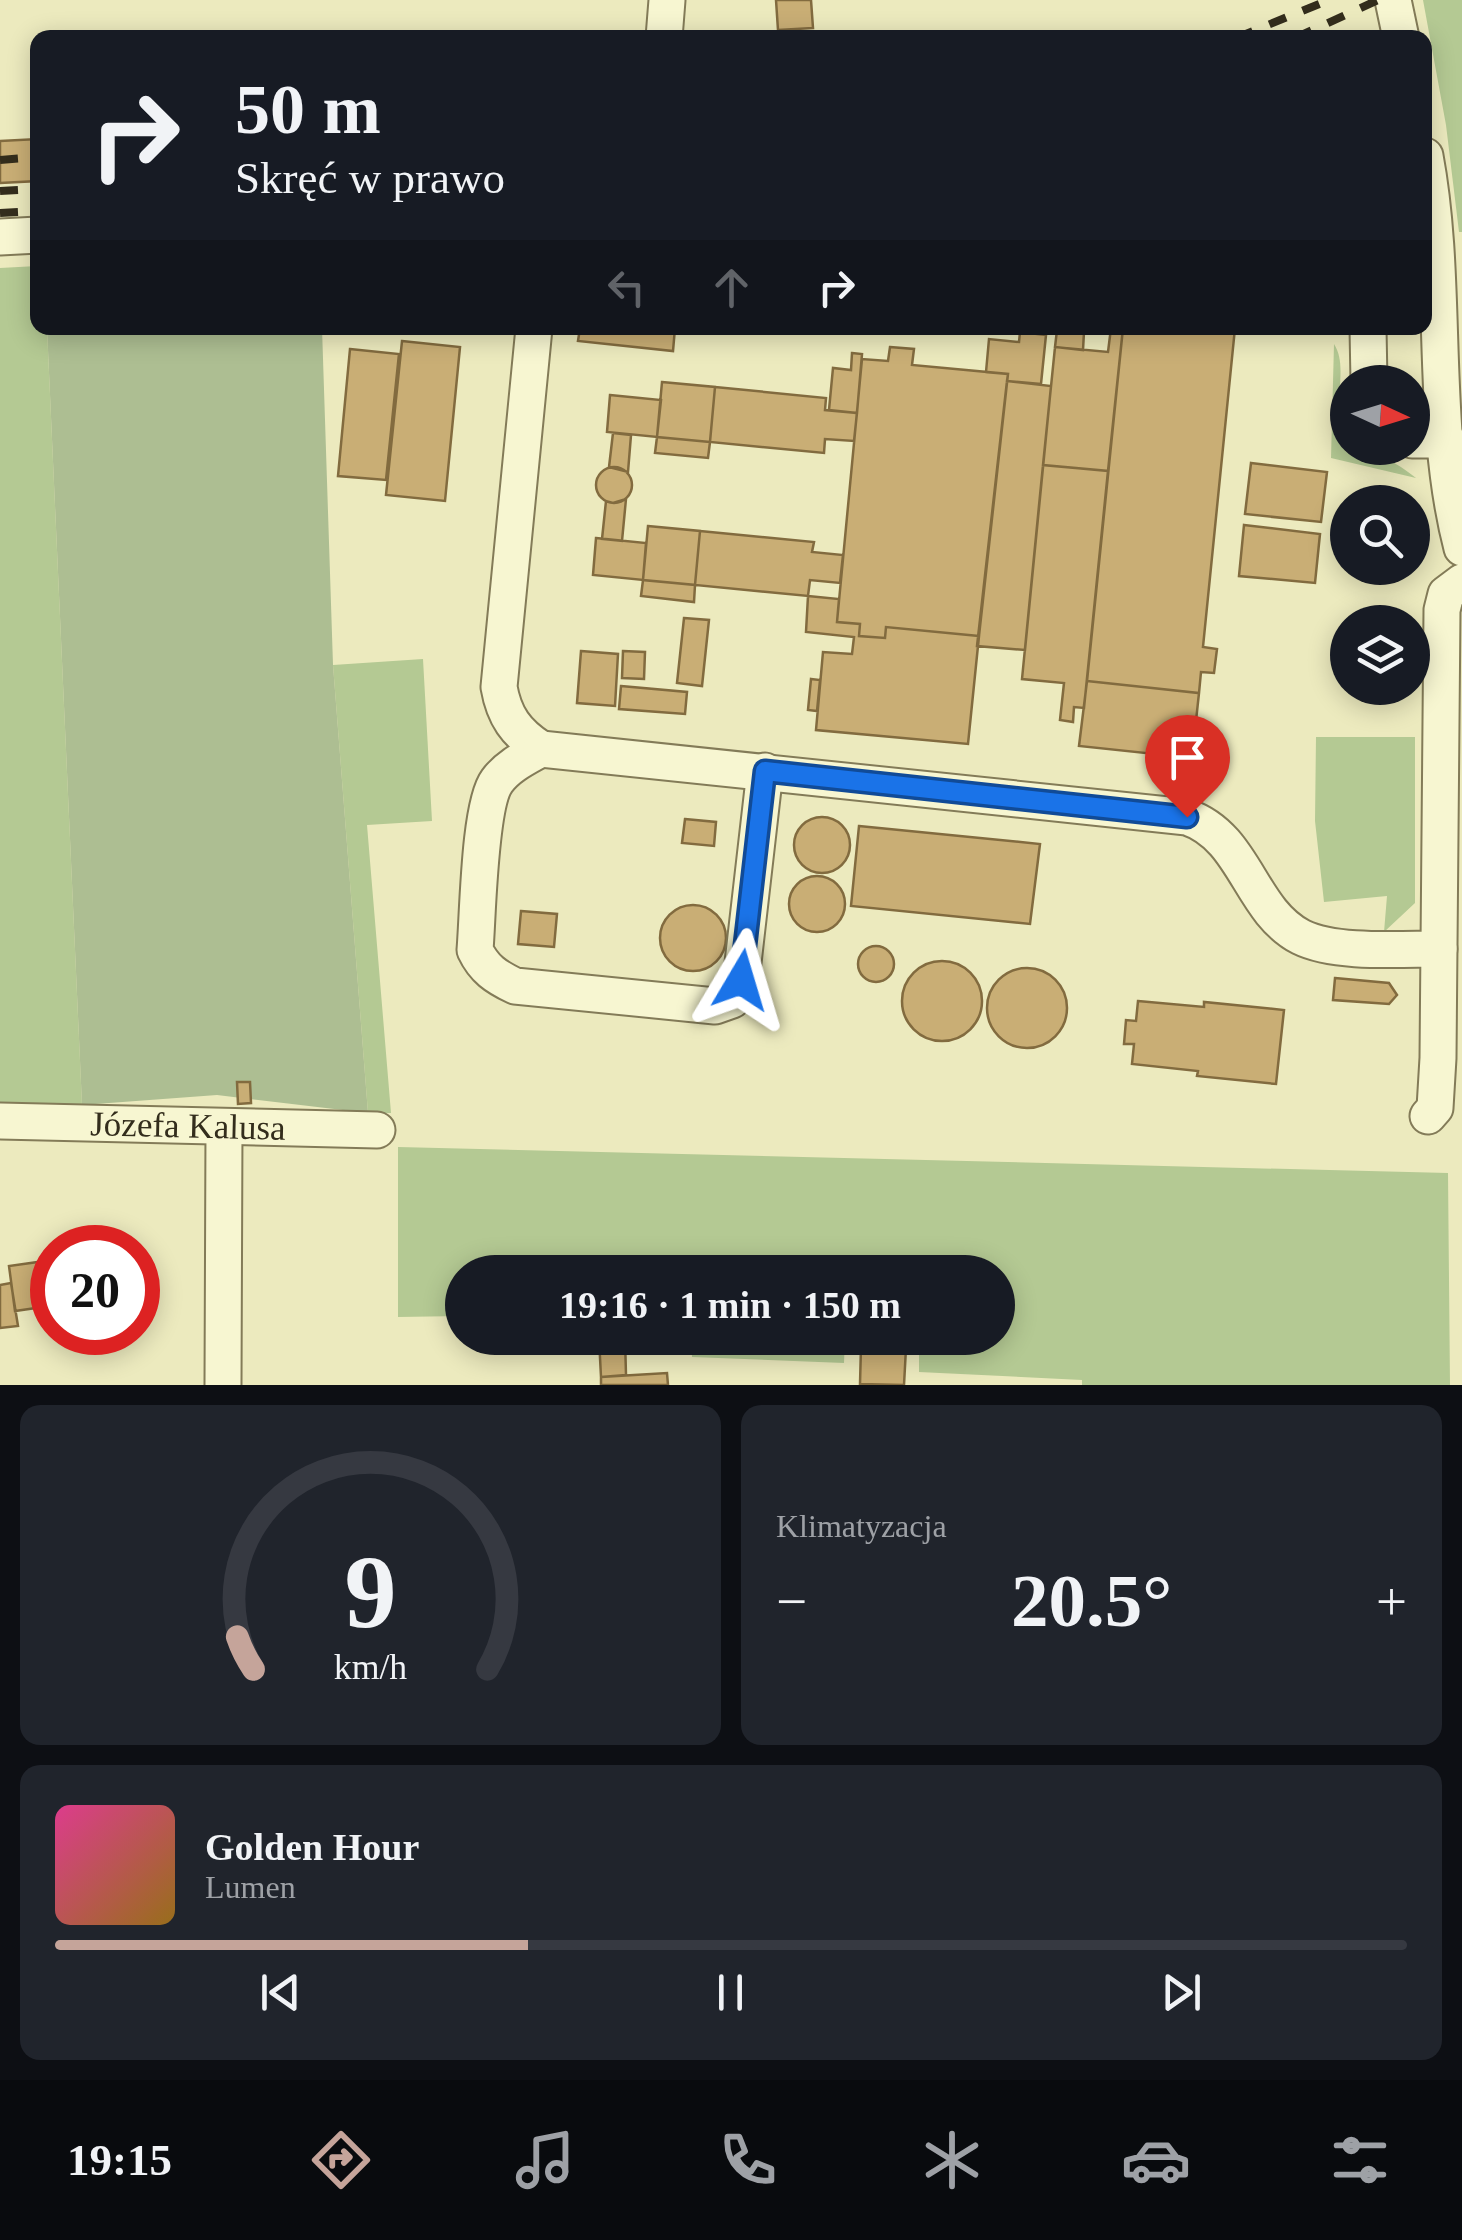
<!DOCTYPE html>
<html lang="pl">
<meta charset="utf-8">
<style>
:root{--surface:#171b24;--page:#20242c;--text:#f1f3f6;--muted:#9ea1a6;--line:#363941;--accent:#c5a49a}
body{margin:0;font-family:"Times New Roman",serif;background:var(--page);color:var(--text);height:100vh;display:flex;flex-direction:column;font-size:38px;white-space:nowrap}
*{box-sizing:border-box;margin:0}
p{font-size:32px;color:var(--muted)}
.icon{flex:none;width:55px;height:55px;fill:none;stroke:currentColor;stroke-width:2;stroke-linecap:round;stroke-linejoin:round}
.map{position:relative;height:1385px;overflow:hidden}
.panel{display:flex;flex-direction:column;gap:20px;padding:20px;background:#0d0f14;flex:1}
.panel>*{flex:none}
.top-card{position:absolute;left:30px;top:30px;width:1402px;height:305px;border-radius:20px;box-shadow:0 5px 25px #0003;background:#171b24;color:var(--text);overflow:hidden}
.needle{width:65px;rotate:94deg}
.tools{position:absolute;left:1330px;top:365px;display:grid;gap:20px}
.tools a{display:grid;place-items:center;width:100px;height:100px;border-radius:50%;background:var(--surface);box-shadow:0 5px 25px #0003;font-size:50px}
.speed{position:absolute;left:30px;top:1225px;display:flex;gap:20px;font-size:50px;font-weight:700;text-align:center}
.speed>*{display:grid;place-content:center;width:130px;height:130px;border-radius:50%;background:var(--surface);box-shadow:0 5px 25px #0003;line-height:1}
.speed .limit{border:15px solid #d22;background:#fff;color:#111}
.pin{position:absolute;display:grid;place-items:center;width:85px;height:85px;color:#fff;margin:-102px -42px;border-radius:50% 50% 50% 0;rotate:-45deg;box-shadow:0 0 10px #0007}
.pin .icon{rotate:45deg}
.me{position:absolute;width:110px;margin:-55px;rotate:7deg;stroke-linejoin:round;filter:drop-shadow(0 0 8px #0008)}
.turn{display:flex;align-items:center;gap:35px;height:210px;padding:0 40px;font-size:45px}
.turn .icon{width:130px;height:130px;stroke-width:2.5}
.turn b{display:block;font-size:70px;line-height:85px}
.lanes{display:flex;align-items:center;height:95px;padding:0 40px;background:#0003;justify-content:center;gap:50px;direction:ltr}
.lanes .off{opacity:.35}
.big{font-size:75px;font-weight:800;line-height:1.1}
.panel .widget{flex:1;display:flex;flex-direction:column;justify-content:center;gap:15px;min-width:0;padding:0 35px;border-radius:20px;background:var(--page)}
.panel .dial{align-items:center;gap:0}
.dial svg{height:260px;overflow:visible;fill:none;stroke:var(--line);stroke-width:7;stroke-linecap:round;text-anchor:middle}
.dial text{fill:var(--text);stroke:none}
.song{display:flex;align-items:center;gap:30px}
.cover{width:120px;height:120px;border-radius:15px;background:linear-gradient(135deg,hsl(330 70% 55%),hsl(40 70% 35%))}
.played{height:10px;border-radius:5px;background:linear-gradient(90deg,var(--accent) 35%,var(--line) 35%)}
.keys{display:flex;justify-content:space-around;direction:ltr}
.heat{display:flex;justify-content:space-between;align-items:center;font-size:55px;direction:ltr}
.panel .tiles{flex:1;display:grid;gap:20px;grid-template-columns:1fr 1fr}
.widget:last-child{grid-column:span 2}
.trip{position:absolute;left:445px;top:1255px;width:570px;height:100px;border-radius:50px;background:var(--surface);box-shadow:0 5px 25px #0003;font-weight:800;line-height:100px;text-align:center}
.menu{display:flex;height:160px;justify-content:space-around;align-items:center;background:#090b0e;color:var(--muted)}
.menu .icon{width:70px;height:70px}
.menu .on{color:var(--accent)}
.menu b{font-size:45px;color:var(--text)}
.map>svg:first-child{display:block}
</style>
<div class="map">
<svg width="1462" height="1385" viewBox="0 0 1462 1385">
<rect width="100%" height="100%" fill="#eceabe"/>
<!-- green -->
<path fill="#b4c993" d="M1423,0h39v232h-3l-13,-107z
M37,266l1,62h9l35,777 -82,2v-839z
M1334,344c12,19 3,41 7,64 3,14 7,24 7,40 23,0 50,15 68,30l-85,-20z
M423,659l9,162 -65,4 24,288h-23l-35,-448z
M1316,737h99v166l-31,29 3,-36 -63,6 -9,-81z
M398,1147l1050,26 2,212h-368v-5l-163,-8v-34h79v-66h-536v44l-64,1z
M691,1338h154l-1,25 -152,-6z"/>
<!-- cemetery -->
<path fill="#adbe92" d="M47,328h275l11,337 35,448 -151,-18 -135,10z"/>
<!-- building -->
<path fill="#c9ae75" stroke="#826b3f" stroke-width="2.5" d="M776,0h35l2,28 -35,2z
M38,139v42l-38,2v-42z
M580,328h95l-2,23 -95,-10z
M1111,328h12l-15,143 -65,-6 12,-118 53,5z
M1123,328h112l-32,319 14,2 -3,24 -13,-1 -2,21 -112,-12z
M1057,330l27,2 -1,18 -28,-3z
M1020,332l26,3 -5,49 -34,-3 1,-7 -22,-2 3,-33 30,3z
M402,341l58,6 -15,154 -59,-6z
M890,347l24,2 -2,16 96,9 -29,262 -93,-9 -1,11 -26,-2 1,-12 -23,-2 25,-263 26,2z
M350,349l49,5 -13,126 -48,-4z
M852,353l10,1 -5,59 -28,-3 4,-42 18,2z
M1007,381l44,5 -26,264 -48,-4z
M662,382l53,5 -5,55 -53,-5z
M715,387l111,11 -1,12 32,3 -3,28 -29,-2 -1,14 -114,-11z
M610,395l51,5 -4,37 -50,-5z
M613,433l18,2 -3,37 -19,-5z
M657,437l53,5 -2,16 -53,-5z
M1251,463l76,9 -6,50 -76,-8z
M1043,465l65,6 -24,237 -10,-1 -1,15 -13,-2 4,-37 -42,-4z
M596 485a18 18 0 1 1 36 0a18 18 0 1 1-36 0Z
M626,499l-4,42 -20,-2 4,-38 7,2z
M1244,525l76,9 -5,49 -76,-7z
M648,526l52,5 -5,54 -52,-5z
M700,531l114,11 -2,10 31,3 -3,28 -30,-3 -2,16 -113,-11z
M596,538l50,5 -3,37 -50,-5z
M643,580l52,5 -1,17 -53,-6z
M808,596l31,3 -2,23 23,2 -1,12 26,2 1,-11 93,9 -11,108 -152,-14 7,-78 29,2 2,-17 -48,-5z
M684,618l25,2 -7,66 -25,-3z
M581,651l37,3 -3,52 -38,-3z
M623,651l22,1 -1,27 -22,-1z
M811,679l9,1 -3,31 -9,-1z
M1087,681l112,12 -7,65 -113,-12z
M621,686l66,6 -2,22 -66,-5z
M794 845a28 28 0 1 1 56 0a28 28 0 1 1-56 0Z
M685,819l31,3 -2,24 -32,-3z
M859,826l181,18 -10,80 -179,-18z
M789 904a28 28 0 1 1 56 0a28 28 0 1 1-56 0Z
M660 938a33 33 0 1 1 66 0a33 33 0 1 1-66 0Z
M521,911l36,3 -3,33 -36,-3z
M858 964a18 18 0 1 1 36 0a18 18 0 1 1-36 0Z
M902 1001a40 40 0 1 1 80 0a40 40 0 1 1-80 0Z
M987 1008a40 40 0 1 1 80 0a40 40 0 1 1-80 0Z
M1335,978l54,5 8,12 -8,9 -56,-4z
M1138,1001l66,6v-5l80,8 -8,74 -79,-8 1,-5 -66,-7 2,-20h-10l2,-24 10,1z
M237,1082h13l1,21 -13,1z
M45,1261l5,45 -35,5 -6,-45z
M11,1283l7,43 -18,2v-43z
M599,1338h26l1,37 -25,2z
M861,1346l45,2 -2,37 -44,-1z
M667,1373l1,12h-67v-8z"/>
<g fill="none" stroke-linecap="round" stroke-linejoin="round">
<!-- minor casing -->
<g stroke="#837b58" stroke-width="39">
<g id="minor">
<path d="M1393,0l8,38"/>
<path d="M664,38l3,-38"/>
<path d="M1425,156c24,128 4,266 37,392"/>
<path d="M0,237l38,-2"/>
<path d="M534,328l-35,359c5,29 17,46 42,62 -16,9 -33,17 -44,32 -18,24 -19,134 -22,169 9,19 21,27 40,36l200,20 17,-6 9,-20 24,-209"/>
<path d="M1368,328l1,54"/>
<path d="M1412,440h35"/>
<path d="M541,749l646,68c59,20 62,93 114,120 34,17 100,12 138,12"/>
<path d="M1428,1116l7,-8 3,-50 4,-448 4,-16 16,-12"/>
<path id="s1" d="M0,1121l377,9"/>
<path d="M223,1385l1,-257"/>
</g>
</g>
<!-- minor -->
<use href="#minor" stroke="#f7f6d1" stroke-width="35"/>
<!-- rail -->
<path stroke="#332d1c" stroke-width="8" stroke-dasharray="18 18" stroke-linecap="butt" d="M1236,38l93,-38
M1295,38l83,-38
M0,160l38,-3
M0,191l38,-2
M0,213l38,-2"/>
</g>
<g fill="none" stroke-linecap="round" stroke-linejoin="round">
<!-- route casing -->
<g stroke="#114b97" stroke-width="25">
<path id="route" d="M741,980l24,-209 422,46"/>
</g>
<!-- route -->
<use href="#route" stroke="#1a73e8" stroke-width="18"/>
</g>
<g text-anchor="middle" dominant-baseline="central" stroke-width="9" stroke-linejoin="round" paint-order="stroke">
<!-- street labels -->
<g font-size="35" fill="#332d1c" stroke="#f4f3ce">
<text stroke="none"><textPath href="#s1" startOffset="188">Józefa Kalusa</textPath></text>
</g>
</g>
</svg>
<div class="tools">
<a><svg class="needle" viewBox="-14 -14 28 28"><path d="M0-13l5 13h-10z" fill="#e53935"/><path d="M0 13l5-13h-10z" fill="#9ea1a6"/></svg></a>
<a><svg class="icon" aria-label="search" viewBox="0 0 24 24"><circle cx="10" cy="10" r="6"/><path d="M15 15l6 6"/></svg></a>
<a><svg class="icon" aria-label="layers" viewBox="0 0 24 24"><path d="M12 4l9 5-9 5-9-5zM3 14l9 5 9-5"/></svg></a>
</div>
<div class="speed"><div class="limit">20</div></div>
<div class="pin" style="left:1187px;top:817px;background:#d93025"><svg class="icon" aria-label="arrive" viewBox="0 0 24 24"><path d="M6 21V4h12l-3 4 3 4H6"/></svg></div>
<svg class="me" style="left:741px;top:980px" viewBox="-20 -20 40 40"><path d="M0-17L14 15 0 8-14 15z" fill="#1a73e8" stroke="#fff" stroke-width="4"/></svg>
<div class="trip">19:16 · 1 min · 150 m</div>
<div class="top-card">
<div class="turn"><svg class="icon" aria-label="right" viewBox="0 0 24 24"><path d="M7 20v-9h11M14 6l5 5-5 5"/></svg><div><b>50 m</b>Skręć w prawo</div></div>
<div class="lanes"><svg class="icon off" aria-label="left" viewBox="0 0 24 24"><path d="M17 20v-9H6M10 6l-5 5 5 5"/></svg><svg class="icon off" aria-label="ahead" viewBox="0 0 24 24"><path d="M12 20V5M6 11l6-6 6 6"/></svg><svg class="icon" aria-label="right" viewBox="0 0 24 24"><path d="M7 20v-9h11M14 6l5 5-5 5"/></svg></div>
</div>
</div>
<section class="panel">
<div class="tiles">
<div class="widget dial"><svg viewBox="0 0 100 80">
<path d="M14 69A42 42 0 1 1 86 69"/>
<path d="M14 69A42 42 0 0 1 9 59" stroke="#c5a49a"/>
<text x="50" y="56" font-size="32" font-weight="700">9</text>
<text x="50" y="72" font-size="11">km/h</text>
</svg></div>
<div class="widget"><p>Klimatyzacja</p>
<div class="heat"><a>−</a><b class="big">20.5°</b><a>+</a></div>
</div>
<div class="widget">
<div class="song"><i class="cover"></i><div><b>Golden Hour</b><p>Lumen</p></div></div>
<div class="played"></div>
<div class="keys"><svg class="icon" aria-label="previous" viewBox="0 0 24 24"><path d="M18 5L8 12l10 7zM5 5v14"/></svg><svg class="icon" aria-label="pause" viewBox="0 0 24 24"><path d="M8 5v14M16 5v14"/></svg><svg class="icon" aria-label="next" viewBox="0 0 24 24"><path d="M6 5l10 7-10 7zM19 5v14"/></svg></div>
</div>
</div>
</section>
<nav class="menu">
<b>19:15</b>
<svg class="icon on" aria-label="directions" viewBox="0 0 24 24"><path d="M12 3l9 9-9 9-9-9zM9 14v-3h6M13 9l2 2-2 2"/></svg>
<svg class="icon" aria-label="music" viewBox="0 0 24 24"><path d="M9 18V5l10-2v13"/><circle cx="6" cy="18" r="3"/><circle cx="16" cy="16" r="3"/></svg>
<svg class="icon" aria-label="phone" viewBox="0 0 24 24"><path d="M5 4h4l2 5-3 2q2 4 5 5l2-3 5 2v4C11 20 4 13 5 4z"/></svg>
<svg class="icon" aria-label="climate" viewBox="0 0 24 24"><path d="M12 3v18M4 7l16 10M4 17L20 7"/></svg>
<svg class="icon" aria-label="car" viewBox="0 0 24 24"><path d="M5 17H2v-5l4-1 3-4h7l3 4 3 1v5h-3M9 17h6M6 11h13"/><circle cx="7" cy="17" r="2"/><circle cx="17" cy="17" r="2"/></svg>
<svg class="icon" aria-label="filters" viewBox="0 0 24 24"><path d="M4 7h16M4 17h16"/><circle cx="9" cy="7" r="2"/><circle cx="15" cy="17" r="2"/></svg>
</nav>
